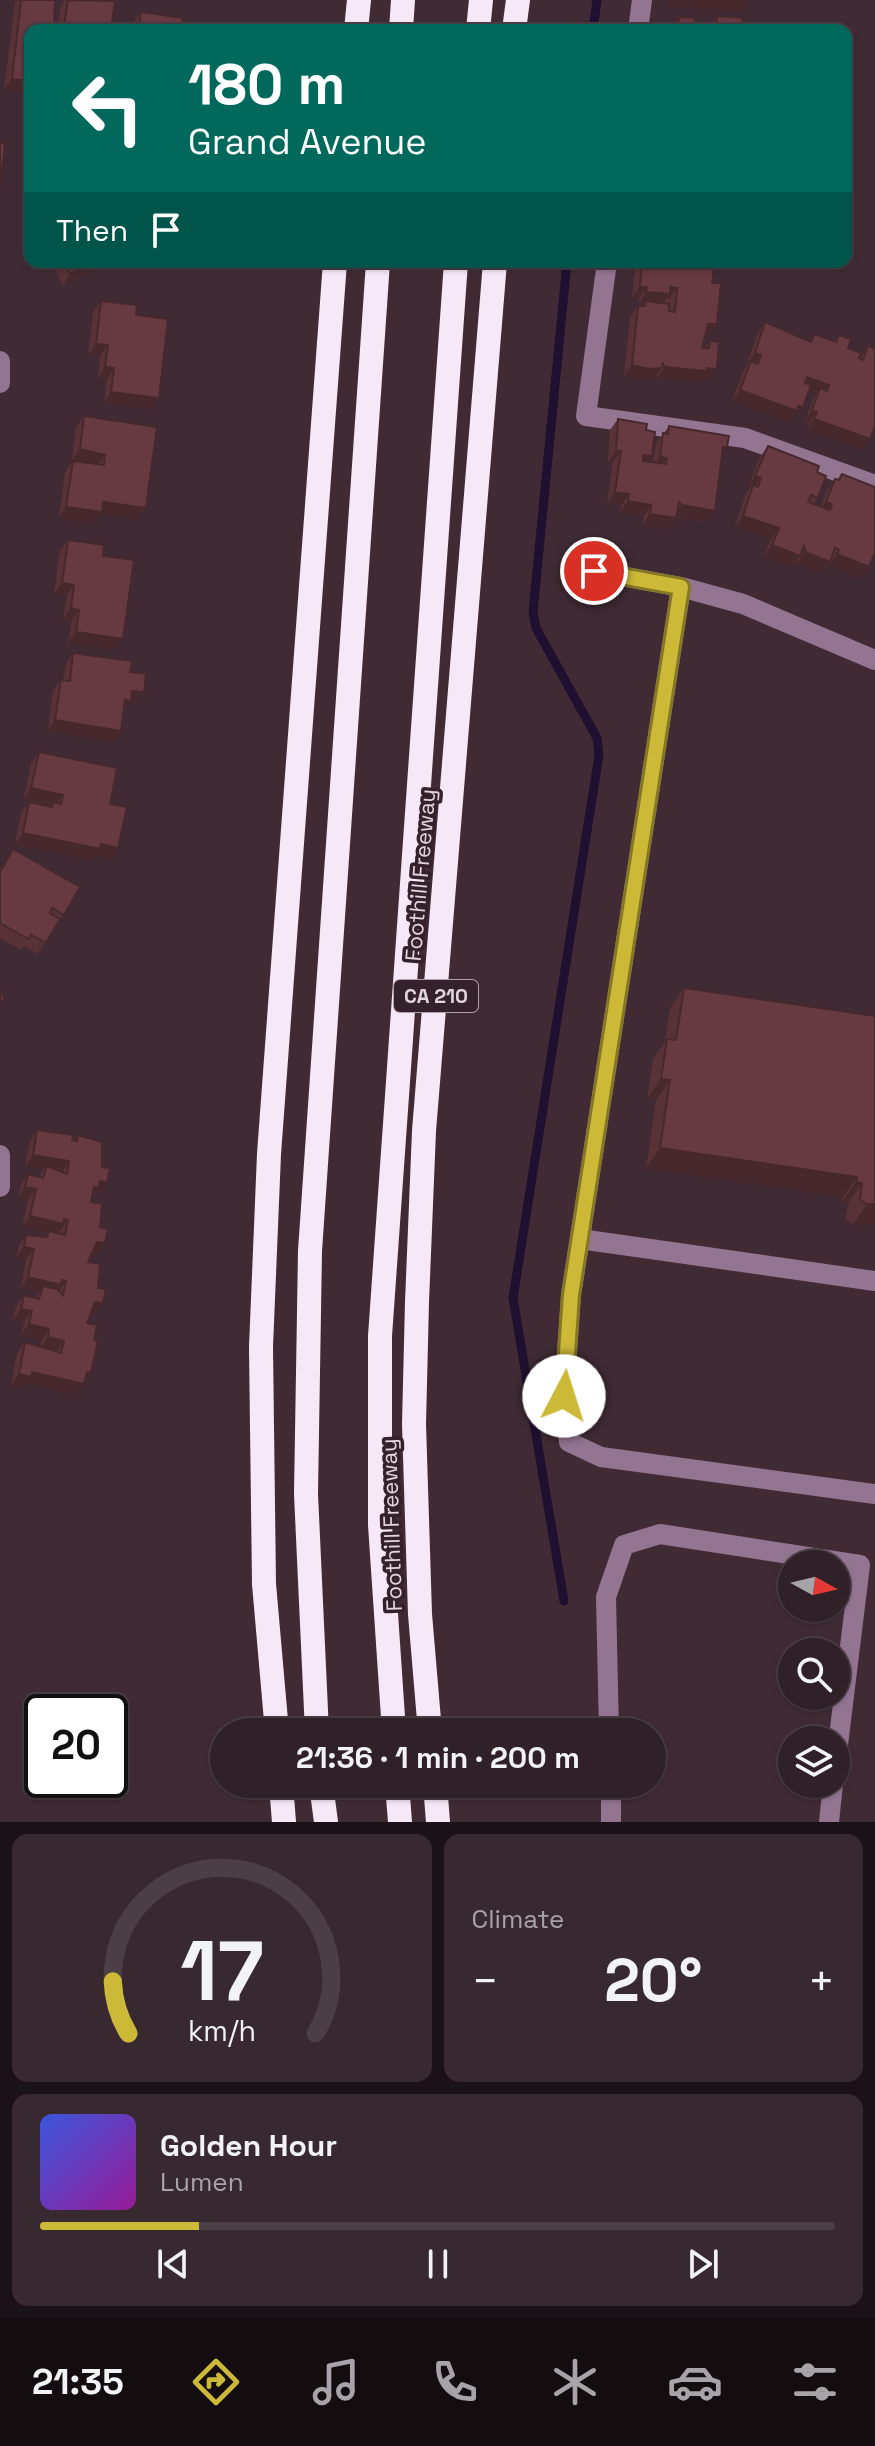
<!DOCTYPE html>
<meta charset="utf-8">
<style>
:root{--surface:#302028;--page:#382830;--text:#f1f3f6;--muted:#a8a3a8;--line:#4b3e45;--accent:#cdb938}
body{margin:0;font-family:"Space Grotesk",sans-serif;background:var(--page);color:var(--text);height:100vh;display:flex;flex-direction:column;font-size:30px;white-space:nowrap}
*{box-sizing:border-box;margin:0}
p{font-size:26px;color:var(--muted)}
.icon{flex:none;width:44px;height:44px;fill:none;stroke:currentColor;stroke-width:2;stroke-linecap:round;stroke-linejoin:round}
.map{position:relative;height:1822px;overflow:hidden}
.panel{display:flex;flex-direction:column;gap:12px;padding:12px;background:#1a1216;flex:1}
.panel>*{flex:none}
.top-card{position:absolute;left:24px;top:24px;width:828px;height:244px;border-radius:16px;box-shadow:0 2px 6px #0004,0 0 0 2px var(--line);background:#00695c;color:#fff;overflow:hidden}
.needle{width:52px;rotate:98deg}
.buttons{position:absolute;left:778px;top:1550px;display:grid;gap:16px}
.buttons a{display:grid;place-items:center;width:72px;height:72px;border-radius:50%;background:var(--surface);box-shadow:0 2px 6px #0004,0 0 0 2px var(--line);font-size:40px}
.speed{position:absolute;left:24px;top:1694px;display:flex;gap:16px;font-size:40px;font-weight:700;text-align:center}
.speed>*{display:grid;place-content:center;width:104px;height:104px;border-radius:50%;background:var(--surface);box-shadow:0 2px 6px #0004,0 0 0 2px var(--line);line-height:1}
.speed .limit{border:4px solid #111;border-radius:12px;background:#fff;color:#111}
.pin{position:absolute;display:grid;place-items:center;width:68px;height:68px;color:#fff;margin:-34px;border:4px solid #fff;border-radius:50%;box-shadow:0 2px 8px #0007}
.me{position:absolute;width:88px;margin:-44px;rotate:5deg;stroke-linejoin:round;filter:drop-shadow(0 0 6px #0008)}
.turn{display:flex;align-items:center;gap:28px;height:168px;padding:0 32px;font-size:36px}
.turn .icon{width:104px;height:104px;stroke-width:2.5}
.turn b{display:block;font-size:56px;line-height:68px}
.then{display:flex;align-items:center;height:76px;padding:0 32px;background:#0003;gap:16px;font-size:30px}
.big{font-size:60px;font-weight:600;line-height:1.1}
.panel .widget{flex:1;display:flex;flex-direction:column;justify-content:center;gap:12px;min-width:0;padding:0 28px;border-radius:16px;background:var(--page)}
.panel .dial{align-items:center;gap:0}
.dial svg{height:208px;overflow:visible;fill:none;stroke:var(--line);stroke-width:7;stroke-linecap:round;text-anchor:middle}
.dial text{fill:var(--text);stroke:none}
.song{display:flex;align-items:center;gap:24px}
.cover{width:96px;height:96px;border-radius:12px;background:linear-gradient(135deg,hsl(230 70% 55%),hsl(300 70% 35%))}
.played{height:8px;border-radius:4px;background:linear-gradient(90deg,var(--accent) 20%,var(--line) 20%)}
.keys{display:flex;justify-content:space-around;direction:ltr}
.heat{display:flex;justify-content:space-between;align-items:center;font-size:44px;direction:ltr}
.panel .tiles{flex:1;display:grid;gap:12px;grid-template-columns:1fr 1fr}
.widget:last-child{grid-column:span 2}
.trip{position:absolute;left:210px;top:1718px;width:456px;height:80px;border-radius:40px;background:var(--surface);box-shadow:0 2px 6px #0004,0 0 0 2px var(--line);font-weight:600;line-height:80px;text-align:center}
.menu{display:flex;height:128px;justify-content:space-around;align-items:center;background:#130d10;color:var(--muted)}
.menu .icon{width:56px;height:56px}
.menu .active{color:var(--accent)}
.menu b{font-size:36px;color:var(--text)}
.map>svg:first-child{display:block}
</style>
<div class="map">
<svg width="875" height="1822" viewBox="0 0 875 1822">
<rect width="100%" height="100%" fill="#402b35"/>
<g fill="none" stroke-linecap="round" stroke-linejoin="round">
<!-- stream -->
<path stroke="#200f30" stroke-width="9" d="M593,30l4,-30
M564,1601l-51,-303 86,-543 -2,-17 -61,-110 -3,-16 34,-350"/>
<!-- minor -->
<path stroke="#937592" stroke-width="20" d="M638,30l4,-30
M607,262l-21,154 159,22 130,47
M0,361v22
M594,571l87,16 62,17 132,56
M681,587l-110,708 -7,101 5,46 32,15 274,37
M0,1155v32
M580,1239l295,42
M609,1732l-3,-135 18,-52 36,-11 200,31 -24,196
M611,1784v38
M829,1822l4,-38"/>
<!-- highway -->
<path stroke="#f7e8f7" stroke-width="24" d="M356,30l3,-30
M401,30l2,-30
M478,30l3,-30
M514,30l4,-30
M277,1732l-13,-148 -3,-237 8,-193 66,-892
M317,1732l-11,-238 4,-243 68,-989
M394,1732l-14,-207v-189l76,-1074
M430,1732l-10,-118 -6,-190 3,-122 7,-171 71,-869
M281,1784l3,38
M321,1784l5,38
M397,1784l3,38
M435,1784l3,38"/>
</g>
<!-- wall -->
<path fill="#583237" d="M17,0h38l-1,23 4,1 3,-18 4,-6h42l4,30h-81v63l-26,-3 11,-87z
M141,12l41,14 27,4h-77l1,-7z
M717,16l25,11 23,3h-56v-3z
M679,17l15,12 4,1h-27v-2z
M51,262h59l-47,23z
M638,262h36l-1,4 37,69h-4l-4,13h3l5,-7 -1,39 -8,-1 -2,3 -42,-4 -1,-1 -2,2 -13,1 -17,-4 6,-59 8,-11h4l2,-3h-5v-5h-7l3,-32z
M101,301l35,14 15,94 -47,-6 3,-24 -9,-1 2,-22 -12,-1 5,-43z
M765,322l44,19 5,-7 20,7 5,-6 9,13 12,11 8,-13 -5,104 -57,-20 3,-7 -4,-2 8,-22 3,-5 -7,-3 -14,27h-3l-3,4 -57,-21 11,-29 5,-8h-1l11,-31z
M84,416l62,92 -8,11 -37,-5 -7,9 -35,-5 6,-46 8,-11 9,1 -10,-2 4,-33z
M618,419l28,11 2,31 5,1 3,-18 13,-18 53,28 -7,57 -8,11 -31,-5 -8,12 -26,-4 2,-9 -24,-4 2,-7 -15,-2 6,-41h-5l2,-32z
M768,446l49,26 1,26 -4,6 7,2 6,-16 8,-11 2,1 5,-6 27,93 -8,11 -32,-12 2,-5h-1l-8,12 -25,-10v-2l-5,6 -28,-11 7,-17 -36,-12 10,-31 5,-8 -2,-1 12,-30z
M68,540l35,16 12,94 -47,-7 4,-22 -9,-2 4,-23 -13,-2 6,-43z
M73,653l57,19 14,20 -7,11 -7,-1 -6,10 -3,19 -8,11 -65,-11 5,-40 8,-11 2,1 3,-17z
M39,752l71,52 8,44 -7,11 -16,-4 -3,5 -77,-16 6,-31 8,-11 21,4 1,-1 -27,-6 7,-36z
M13,849l51,66 -26,39 -14,-8 -3,4 -21,-12v-69z
M684,988l191,28v209l-22,-1 -7,-4 2,-17 -6,-1 1,-5 -197,-29 10,-68 -9,-1 6,-40 12,-17 5,-34z
M37,1130l37,10 4,-5 24,32 5,16 -8,11 -4,-1 -4,9 14,41 -8,11 -5,-1 -4,9 15,41 -8,11 -4,-1 -4,10 7,17 -3,33 -15,22 -50,-12 -3,5 -12,-3 6,-32 8,-11 15,5 2,-7 -21,-5 3,-13 -11,-2 3,-14 8,-11 11,3 4,-6 -18,-4 5,-28 -10,-2 3,-12 7,-11 18,2 3,-4 -25,-6 6,-27 -10,-2 3,-13 7,-11 11,3 5,-8 -19,-3 5,-25z"/>
<!-- shaded-wall -->
<path fill="#47292d" d="M670,0h62l17,1 -8,11 -76,-6z
M12,79l18,2v12l-26,-3z
M95,262h15l-47,23 7,-11z
M640,287h7l-8,11h-7z
M670,287l7,1 -8,11 -2,-1 -5,7 -16,-4 -2,2h-5l7,-11z
M708,324h9l-7,11h-9z
M96,344l12,1 -8,11 -12,-1z
M755,353l6,2 -7,11 -3,-5 -3,3h-1z
M632,365l30,3 -8,11 -13,1 -17,-4z
M105,367l9,1 -7,11 -9,-1z
M665,367l42,1 10,1 -8,11 -8,-1 -2,3 -42,-4z
M807,377l22,8 -7,11 -2,-8 -4,6 -16,-6z
M740,390l58,16 5,1 -8,11h-3l-3,4 -57,-21z
M111,392l48,6 -8,11 -47,-6z
M812,410l5,2 -8,11 -4,-2z
M814,419l56,20 -7,11 -57,-20z
M80,449l25,6 -8,11 -25,-6z
M616,451h5l-8,11h-5z
M643,455l9,1 -8,11 -8,-1z
M660,457l7,1 -8,11 -7,-1z
M755,476l6,2 -8,11v-4l-3,3 -2,-1z
M615,492l14,2 -7,11 -15,-2z
M628,501l23,4 -7,11 -24,-4z
M103,502l43,6 -8,11 -37,-5 -7,9 -35,-5 7,-11z
M826,502l6,2 -7,11 -7,-2z
M682,505l33,6 -8,11 -33,-6z
M650,514l26,4 -8,11 -26,-4z
M743,516l36,12 -8,11 -36,-12z
M772,545l28,11 -8,11 -28,-11z
M805,552l25,10 -8,11 -25,-10z
M837,554l32,13 -8,11 -32,-12z
M62,583l12,2 -7,11 -13,-2z
M71,608l8,2 -7,11 -9,-2z
M76,632l47,7 -8,11 -47,-7z
M132,691l12,1 -7,11 -7,-1 -7,10 -5,-1z
M55,720l66,11 -8,11 -65,-11z
M31,788l32,7 -8,11 -2,-4 -2,3 -27,-6z
M23,833l78,11 17,4 -7,11 -16,-4 -3,5 -77,-16z
M661,1079l9,1 -14,20 -9,-1z
M660,1148l197,29 -14,20 -197,-29z
M33,1155l36,6 -7,11 -15,-6 -3,3 -19,-3z
M100,1181l7,2 -8,11 -4,-1 -5,6 -4,-1z
M856,1182l6,1 -14,20 -6,-1z
M25,1187l11,2 -8,11 -10,-2z
M867,1204h8v21l-22,-1z
M30,1216l34,3 4,1 -8,11h-2l-3,4 -33,-8z
M97,1242l8,1 -8,11 -7,-1z
M24,1247l10,2 -8,11 -10,-2z
M28,1277l34,3 4,1 -8,11 -15,-6 -4,6 -18,-4z
M95,1302l8,1 -8,11 -7,-2z
M21,1309l11,2 -8,11 -11,-2z
M29,1324l20,5 -7,11 -21,-5z
M48,1337l16,4 -8,11 -16,-4z
M32,1372h55l4,1 -15,22 -50,-12 -3,5 -12,-3 8,-11z"/>
<!-- building -->
<path fill="#663a40" stroke="#47292d" stroke-width="2" d="M21,0h34l-1,23 10,2 4,-25 47,1 -4,29h-81v51l-18,-2z
M141,12l42,6 -1,8 27,4h-70z
M717,16l26,2 -1,9 23,3h-50z
M679,17l16,1 -1,11 4,1h-25l1,-3 4,1z
M782,23l24,3v4h-25z
M0,143h5l-5,46z
M64,262h31l-25,12z
M642,262h32l-1,4 41,3 -2,14h9l-4,41h-9l-6,24h7l1,-7 9,1 -2,27 -10,-1 -1,3 -41,-4 -2,-3 -1,4 -13,1 -17,-4 6,-59h7l1,-5 23,3v7l6,1 2,-24 -7,-1v7l-24,-2 1,-5h-7z
M101,301l36,4 -1,10 32,4 -9,79 -48,-6 3,-24 -9,-1 3,-22 -12,-1z
M765,322l46,20 3,-8 22,8 3,-7 12,4 -3,9 13,5 -2,5 4,2 5,-14 7,3v77l-5,13 -56,-20 3,-7 -5,-2 8,-22 7,3 2,-6 -22,-8 -2,6 6,2 -8,22 -5,-1 -1,5 -57,-21 11,-29 7,3 3,-9 -6,-2z
M84,416l73,11 -11,81 -43,-6 -1,10 -36,-5 7,-46 31,4 1,-10 -25,-6z
M618,419l29,5 -1,6 9,2 -3,24 -9,-1v6l23,3 1,-6 -7,-1 3,-24 5,1 1,-8 60,10 -2,11h-4l-8,64 -33,-6 -3,-3 -3,16 -26,-4 1,-9 -23,-4 1,-7 -14,-2 6,-41h-5z
M768,446l51,20 -2,6 9,4 -8,22 -7,-3 -3,7 22,8 2,-6 -6,-2 9,-23 4,1 3,-6 33,13v65l-6,15 -32,-13 2,-4 -4,-2 -5,14 -25,-10 -1,-6 -4,10 -28,-11 7,-17 -36,-12 10,-31 5,2 3,-9 -6,-2z
M68,540l36,5 -1,11 31,4 -11,79 -47,-7 3,-22 -8,-2 3,-23 -12,-2z
M73,653l59,8 -2,11 16,2 -2,18 -12,-1 -1,10 -6,-1 -4,31 -66,-11 6,-40 9,1z
M39,752l78,16 -7,36 17,3 -9,41 -17,-4 -1,5 -77,-16 6,-31 23,5 1,-5 8,2 2,-9 -32,-7z
M13,849l67,38 -16,28 -12,-7 -2,5 10,6 -14,24 -15,-8 -3,4 -28,-16v-51z
M684,988l191,28v188h-8l-7,-4 2,-17 -6,-1 1,-5 -197,-29 10,-68 -9,-1 6,-40 9,1z
M0,989l5,10 -5,3z
M37,1130l36,5 -1,5 5,1 1,-6 24,7v25l8,1 -3,15 -7,-2 -2,7 -4,-1 -3,15 11,2 -2,23 8,2 -3,14 -8,-1 -9,20 12,2 -2,24 8,1 -3,14 -8,-1 -8,21 10,2 -3,15 4,1 -7,32 -4,-1 -3,12 -52,-12 -1,5 -12,-3 6,-32 36,11 3,-12 -16,-4 1,-8 -20,-5 3,-13 -11,-2 3,-14 15,4 4,-13 14,3 6,6 3,-14 -4,-1 -1,5 -33,-8 6,-28 -10,-2 2,-12 21,2 2,-6 16,4 3,-15 -4,-1 -1,5 -33,-8 6,-27 -11,-2 3,-13 15,4 4,-12 20,8 2,-13 -36,-6z"/>
<g fill="none" stroke-linecap="round" stroke-linejoin="round">
<!-- route casing -->
<g stroke="#857824" stroke-width="20">
<path id="route" d="M564,1396l7,-101 110,-708 -87,-16"/>
</g>
<!-- route -->
<use href="#route" stroke="#cdb938" stroke-width="14"/>
</g>
<g text-anchor="middle" dominant-baseline="central" stroke-width="7" stroke-linejoin="round" paint-order="stroke">
<!-- shield labels -->
<rect fill="#35212b" stroke="#af9fa7" stroke-width="2" x="394" y="980" width="84" height="32" rx="6"/>
<g font-size="20" font-weight="bold" fill="#e3d5dc">
<text x="436" y="996">CA 210</text>
</g>
<!-- street labels -->
<g font-size="22" fill="#e3d5dc" stroke="#35212b">
<text transform="translate(420 875) rotate(-85)">Foothill Freeway</text>
<text transform="translate(391 1525) rotate(-92)">Foothill Freeway</text>
</g>
</g>
</svg>
<div class="buttons">
<a><svg class="needle" viewBox="-14 -14 28 28"><path d="M0-13l5 13h-10z" fill="#e53935"/><path d="M0 13l5-13h-10z" fill="#a8a3a8"/></svg></a>
<a><svg class="icon" aria-label="search" viewBox="0 0 24 24"><circle cx="10" cy="10" r="6"/><path d="M15 15l6 6"/></svg></a>
<a><svg class="icon" aria-label="layers" viewBox="0 0 24 24"><path d="M12 4l9 5-9 5-9-5zM3 14l9 5 9-5"/></svg></a>
</div>
<div class="speed"><div class="limit">20</div></div>
<div class="pin" style="left:594px;top:571px;background:#d93025"><svg class="icon" aria-label="arrive" viewBox="0 0 24 24"><path d="M6 21V4h12l-3 4 3 4H6"/></svg></div>
<svg class="me" style="left:564px;top:1396px" viewBox="-20 -20 40 40"><circle r="19" fill="#fff"/><path d="M0-13L10 11 0 6-10 11z" fill="#cdb938"/></svg>
<div class="trip">21:36 · 1 min · 200 m</div>
<div class="top-card">
<div class="turn"><svg class="icon" aria-label="left" viewBox="0 0 24 24"><path d="M17 20v-9H6M10 6l-5 5 5 5"/></svg><div><b>180 m</b>Grand Avenue</div></div>
<div class="then">Then<svg class="icon" aria-label="arrive" viewBox="0 0 24 24"><path d="M6 21V4h12l-3 4 3 4H6"/></svg></div>
</div>
</div>
<section class="panel">
<div class="tiles">
<div class="widget dial"><svg viewBox="0 0 100 80">
<path d="M14 69A42 42 0 1 1 86 69"/>
<path d="M14 69A42 42 0 0 1 8 49" stroke="#cdb938"/>
<text x="50" y="56" font-size="32" font-weight="700">17</text>
<text x="50" y="72" font-size="11">km/h</text>
</svg></div>
<div class="widget"><p>Climate</p>
<div class="heat"><a>−</a><b class="big">20°</b><a>+</a></div>
</div>
<div class="widget">
<div class="song"><i class="cover"></i><div><b>Golden Hour</b><p>Lumen</p></div></div>
<div class="played"></div>
<div class="keys"><svg class="icon" aria-label="previous" viewBox="0 0 24 24"><path d="M18 5L8 12l10 7zM5 5v14"/></svg><svg class="icon" aria-label="pause" viewBox="0 0 24 24"><path d="M8 5v14M16 5v14"/></svg><svg class="icon" aria-label="next" viewBox="0 0 24 24"><path d="M6 5l10 7-10 7zM19 5v14"/></svg></div>
</div>
</div>
</section>
<nav class="menu">
<b>21:35</b>
<svg class="icon active" aria-label="directions" viewBox="0 0 24 24"><path d="M12 3l9 9-9 9-9-9zM9 14v-3h6M13 9l2 2-2 2"/></svg>
<svg class="icon" aria-label="music" viewBox="0 0 24 24"><path d="M9 18V5l10-2v13"/><circle cx="6" cy="18" r="3"/><circle cx="16" cy="16" r="3"/></svg>
<svg class="icon" aria-label="phone" viewBox="0 0 24 24"><path d="M5 4h4l2 5-3 2q2 4 5 5l2-3 5 2v4C11 20 4 13 5 4z"/></svg>
<svg class="icon" aria-label="climate" viewBox="0 0 24 24"><path d="M12 3v18M4 7l16 10M4 17L20 7"/></svg>
<svg class="icon" aria-label="car" viewBox="0 0 24 24"><path d="M5 17H2v-5l4-1 3-4h7l3 4 3 1v5h-3M9 17h6M6 11h13"/><circle cx="7" cy="17" r="2"/><circle cx="17" cy="17" r="2"/></svg>
<svg class="icon" aria-label="filters" viewBox="0 0 24 24"><path d="M4 7h16M4 17h16"/><circle cx="9" cy="7" r="2"/><circle cx="15" cy="17" r="2"/></svg>
</nav>
